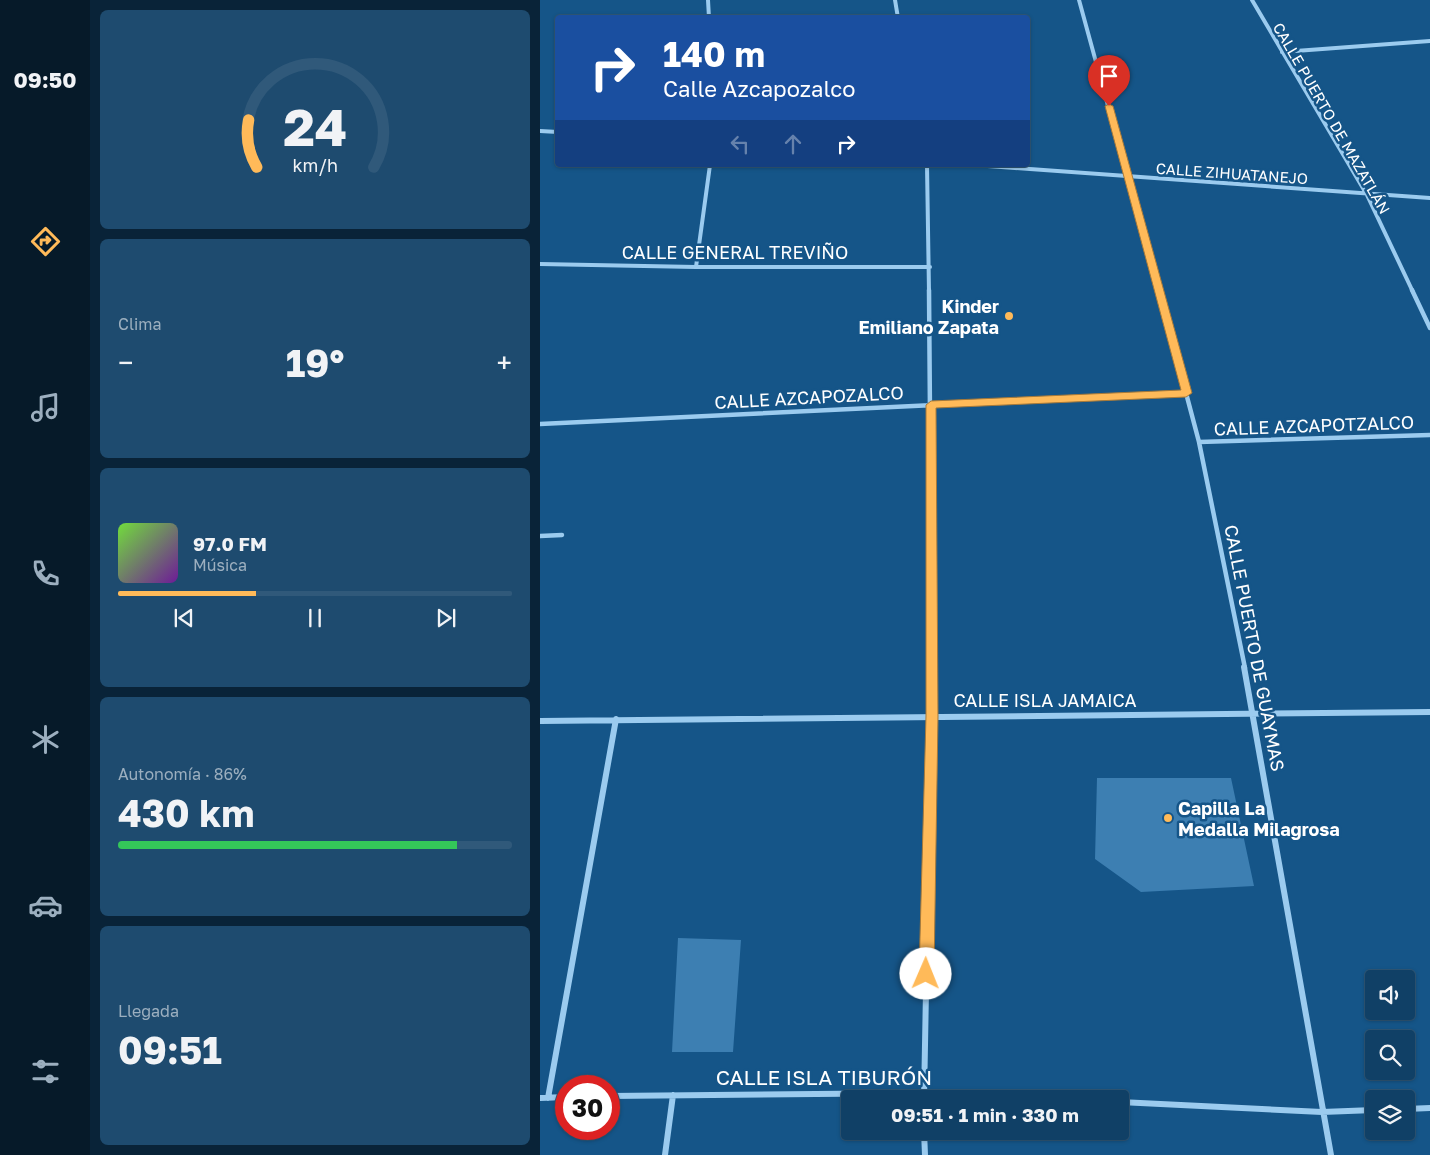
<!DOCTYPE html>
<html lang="es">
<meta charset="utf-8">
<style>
:root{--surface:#104066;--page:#1e4b6f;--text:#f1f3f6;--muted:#9cafbf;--line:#30597a;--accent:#ffba59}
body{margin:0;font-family:"Golos Text",sans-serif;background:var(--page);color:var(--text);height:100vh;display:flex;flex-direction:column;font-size:19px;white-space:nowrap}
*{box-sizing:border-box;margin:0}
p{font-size:16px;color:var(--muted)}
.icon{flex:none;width:28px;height:28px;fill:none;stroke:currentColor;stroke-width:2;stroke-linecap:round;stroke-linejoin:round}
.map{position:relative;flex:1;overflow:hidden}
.panel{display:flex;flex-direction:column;gap:10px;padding:10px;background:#092338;width:450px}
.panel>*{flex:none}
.top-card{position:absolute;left:15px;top:15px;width:475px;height:152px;border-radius:5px;box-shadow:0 1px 4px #0004,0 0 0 1px var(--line);background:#1a4fa0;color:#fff;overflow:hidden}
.tools{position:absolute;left:825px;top:970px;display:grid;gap:10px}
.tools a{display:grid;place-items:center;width:50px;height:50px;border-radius:5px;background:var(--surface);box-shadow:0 1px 4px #0004,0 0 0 1px var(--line);font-size:25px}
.speed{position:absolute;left:15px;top:1075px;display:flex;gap:10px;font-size:25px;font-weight:700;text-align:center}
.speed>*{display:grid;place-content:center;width:65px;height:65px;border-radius:50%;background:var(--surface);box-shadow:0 1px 4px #0004,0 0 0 1px var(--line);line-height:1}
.speed .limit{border:8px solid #d22;background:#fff;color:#111}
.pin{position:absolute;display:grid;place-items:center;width:42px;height:42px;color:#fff;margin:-51px -21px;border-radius:50% 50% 50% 0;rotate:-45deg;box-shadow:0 0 5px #0007}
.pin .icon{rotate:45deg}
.me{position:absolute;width:55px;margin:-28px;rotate:1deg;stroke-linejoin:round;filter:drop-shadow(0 0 4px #0008)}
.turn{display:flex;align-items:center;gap:18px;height:105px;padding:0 25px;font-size:22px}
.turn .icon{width:65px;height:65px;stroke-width:2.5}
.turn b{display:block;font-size:35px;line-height:42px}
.lanes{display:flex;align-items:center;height:48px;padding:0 25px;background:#0003;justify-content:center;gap:25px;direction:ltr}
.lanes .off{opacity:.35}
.big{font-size:38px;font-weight:700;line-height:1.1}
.panel .tile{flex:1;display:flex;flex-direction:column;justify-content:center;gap:8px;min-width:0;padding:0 18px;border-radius:8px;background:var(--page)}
.panel .dial{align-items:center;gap:0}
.dial svg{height:130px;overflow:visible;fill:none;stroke:var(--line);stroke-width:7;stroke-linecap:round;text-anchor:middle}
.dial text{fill:var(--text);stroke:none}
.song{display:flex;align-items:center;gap:15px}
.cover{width:60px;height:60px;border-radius:8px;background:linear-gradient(135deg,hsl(100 70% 55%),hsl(280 70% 35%))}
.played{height:5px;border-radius:2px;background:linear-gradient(90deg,var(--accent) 35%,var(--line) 35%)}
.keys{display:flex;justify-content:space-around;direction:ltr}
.heat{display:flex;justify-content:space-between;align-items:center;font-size:28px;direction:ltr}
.charge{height:8px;border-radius:4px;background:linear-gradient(90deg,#34c759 86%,var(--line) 0)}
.trip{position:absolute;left:301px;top:1090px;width:288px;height:50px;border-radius:5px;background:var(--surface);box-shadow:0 1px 4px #0004,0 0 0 1px var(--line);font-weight:700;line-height:50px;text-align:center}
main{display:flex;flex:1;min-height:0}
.dock{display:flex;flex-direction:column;width:90px;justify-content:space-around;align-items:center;background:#061a29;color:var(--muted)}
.dock .icon{width:35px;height:35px}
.dock .active{color:var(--accent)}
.dock b{font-size:22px;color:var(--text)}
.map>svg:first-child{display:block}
</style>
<main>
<nav class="dock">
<b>09:50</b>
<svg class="icon active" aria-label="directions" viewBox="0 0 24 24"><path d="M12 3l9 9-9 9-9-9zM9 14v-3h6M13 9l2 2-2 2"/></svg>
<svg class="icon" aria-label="music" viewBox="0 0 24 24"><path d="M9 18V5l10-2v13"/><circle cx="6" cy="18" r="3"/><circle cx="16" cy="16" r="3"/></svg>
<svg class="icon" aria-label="phone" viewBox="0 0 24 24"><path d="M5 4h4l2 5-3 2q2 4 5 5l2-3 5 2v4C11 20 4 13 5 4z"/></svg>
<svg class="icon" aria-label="climate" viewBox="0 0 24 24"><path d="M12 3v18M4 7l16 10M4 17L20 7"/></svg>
<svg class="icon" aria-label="car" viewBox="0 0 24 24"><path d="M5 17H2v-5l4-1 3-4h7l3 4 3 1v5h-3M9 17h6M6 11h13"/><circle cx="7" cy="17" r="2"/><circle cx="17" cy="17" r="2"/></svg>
<svg class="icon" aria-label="filters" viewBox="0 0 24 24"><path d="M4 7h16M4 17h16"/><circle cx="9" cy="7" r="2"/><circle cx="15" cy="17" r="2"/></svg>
</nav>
<section class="panel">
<div class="tile dial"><svg viewBox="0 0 100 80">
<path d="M14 69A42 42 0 1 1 86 69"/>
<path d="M14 69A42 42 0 0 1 9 40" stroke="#ffba59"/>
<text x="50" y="56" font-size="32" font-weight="700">24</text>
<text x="50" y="72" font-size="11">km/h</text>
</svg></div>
<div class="tile"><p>Clima</p>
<div class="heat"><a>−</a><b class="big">19°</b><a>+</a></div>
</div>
<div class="tile">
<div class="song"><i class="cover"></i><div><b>97.0 FM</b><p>Música</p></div></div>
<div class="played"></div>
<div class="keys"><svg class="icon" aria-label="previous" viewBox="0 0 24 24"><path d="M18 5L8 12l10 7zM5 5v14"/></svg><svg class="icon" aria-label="pause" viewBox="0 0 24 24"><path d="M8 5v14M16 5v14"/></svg><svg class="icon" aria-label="next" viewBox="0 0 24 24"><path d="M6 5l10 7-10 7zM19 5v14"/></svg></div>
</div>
<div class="tile"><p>Autonomía · 86%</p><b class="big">430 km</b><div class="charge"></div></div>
<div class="tile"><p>Llegada</p><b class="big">09:51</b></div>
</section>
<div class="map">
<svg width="890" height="1155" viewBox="0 0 890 1155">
<rect width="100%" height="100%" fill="#155588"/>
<!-- building -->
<path fill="#3d7fb2" d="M557,778h134l23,108 -113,6 -46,-33z
M138,938l63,2 -8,112h-61z"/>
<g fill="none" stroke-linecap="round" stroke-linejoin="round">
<!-- street-far2 -->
<path stroke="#9bcbef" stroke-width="4" d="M168,0l1,18
M355,0l3,18
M539,0l80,292
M712,0l115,195 46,97
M742,52l148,-11
M0,131l18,1
M387,165l2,127
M434,165l456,33
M0,264l156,3h234
M156,267l14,-102"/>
<!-- street-far1 -->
<path stroke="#9bcbef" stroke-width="4.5" d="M389,290l3,378
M872,290l18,38
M646,393l13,49 46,226
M0,424l646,-31 -27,-103
M659,442l231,-7
M0,536l22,-1"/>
<!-- street -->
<path stroke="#9bcbef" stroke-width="6" d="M704,667l87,488
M0,721l890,-9
M69,1096l315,-3 116,6
M0,1098l26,-1
M8,1098l68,-379
M384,1099l8,-432
M580,1102l202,10 52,-2
M866,1109l24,-1
M384,1131l1,24
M125,1155l8,-60"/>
</g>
<!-- route -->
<path fill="#ffba59" stroke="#a6793a" d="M569,104l4,2 79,287 -6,4 -250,11 2,308 -4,258 -2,5 -6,2 -5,-2 -2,-5 7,-258v-311l5,-4 250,-11 -76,-284z"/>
<!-- markers -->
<g fill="#ffba59" stroke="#155588" stroke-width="2">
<circle cx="469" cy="316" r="5"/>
<circle cx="628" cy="818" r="5"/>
</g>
<g text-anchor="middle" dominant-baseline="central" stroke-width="5" stroke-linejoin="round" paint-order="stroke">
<!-- far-street labels -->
<g font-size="15" fill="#fff" stroke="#155588">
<text transform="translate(792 118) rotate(60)">CALLE PUERTO DE MAZATLÁN</text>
<text transform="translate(692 173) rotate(4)">CALLE ZIHUATANEJO</text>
</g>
<!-- street labels -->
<g font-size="18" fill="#fff" stroke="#155588">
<text x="195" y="252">CALLE GENERAL TREVIÑO</text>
<text transform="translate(269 397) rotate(-3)">CALLE AZCAPOZALCO</text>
<text transform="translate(774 425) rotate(-2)">CALLE AZCAPOTZALCO</text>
<text transform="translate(715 648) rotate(79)">CALLE PUERTO DE GUAYMAS</text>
<text x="505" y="700">CALLE ISLA JAMAICA</text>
</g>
<!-- poi labels -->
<g font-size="18" font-weight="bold" fill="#fff" stroke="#155588" text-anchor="end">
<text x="459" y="306">Kinder<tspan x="459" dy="21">Emiliano Zapata</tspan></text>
<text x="638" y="808" text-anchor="start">Capilla La<tspan x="638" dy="21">Medalla Milagrosa</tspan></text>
</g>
<!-- near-street labels -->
<g font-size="21" fill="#fff" stroke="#155588">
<text x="284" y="1077">CALLE ISLA TIBURÓN</text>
</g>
</g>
</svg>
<div class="tools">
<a><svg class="icon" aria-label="sound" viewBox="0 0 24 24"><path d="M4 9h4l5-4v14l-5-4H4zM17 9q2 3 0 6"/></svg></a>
<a><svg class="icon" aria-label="search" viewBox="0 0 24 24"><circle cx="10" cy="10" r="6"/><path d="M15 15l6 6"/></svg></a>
<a><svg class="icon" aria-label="layers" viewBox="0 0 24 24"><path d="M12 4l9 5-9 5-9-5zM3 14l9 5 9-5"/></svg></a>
</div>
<div class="speed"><div class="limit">30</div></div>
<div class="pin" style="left:569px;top:106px;background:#d93025"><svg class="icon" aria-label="arrive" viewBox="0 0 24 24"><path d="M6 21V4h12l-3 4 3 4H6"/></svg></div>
<svg class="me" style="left:386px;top:974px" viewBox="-20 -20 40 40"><circle r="19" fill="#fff"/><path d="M0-13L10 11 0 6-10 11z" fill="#ffba59"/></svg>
<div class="trip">09:51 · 1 min · 330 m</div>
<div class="top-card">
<div class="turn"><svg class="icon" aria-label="right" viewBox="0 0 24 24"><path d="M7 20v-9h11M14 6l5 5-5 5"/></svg><div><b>140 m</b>Calle Azcapozalco</div></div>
<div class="lanes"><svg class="icon off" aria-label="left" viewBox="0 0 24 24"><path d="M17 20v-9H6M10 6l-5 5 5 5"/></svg><svg class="icon off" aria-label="ahead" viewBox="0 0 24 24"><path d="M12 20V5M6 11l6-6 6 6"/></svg><svg class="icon" aria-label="right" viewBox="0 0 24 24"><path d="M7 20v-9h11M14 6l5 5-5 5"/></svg></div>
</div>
</div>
</main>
